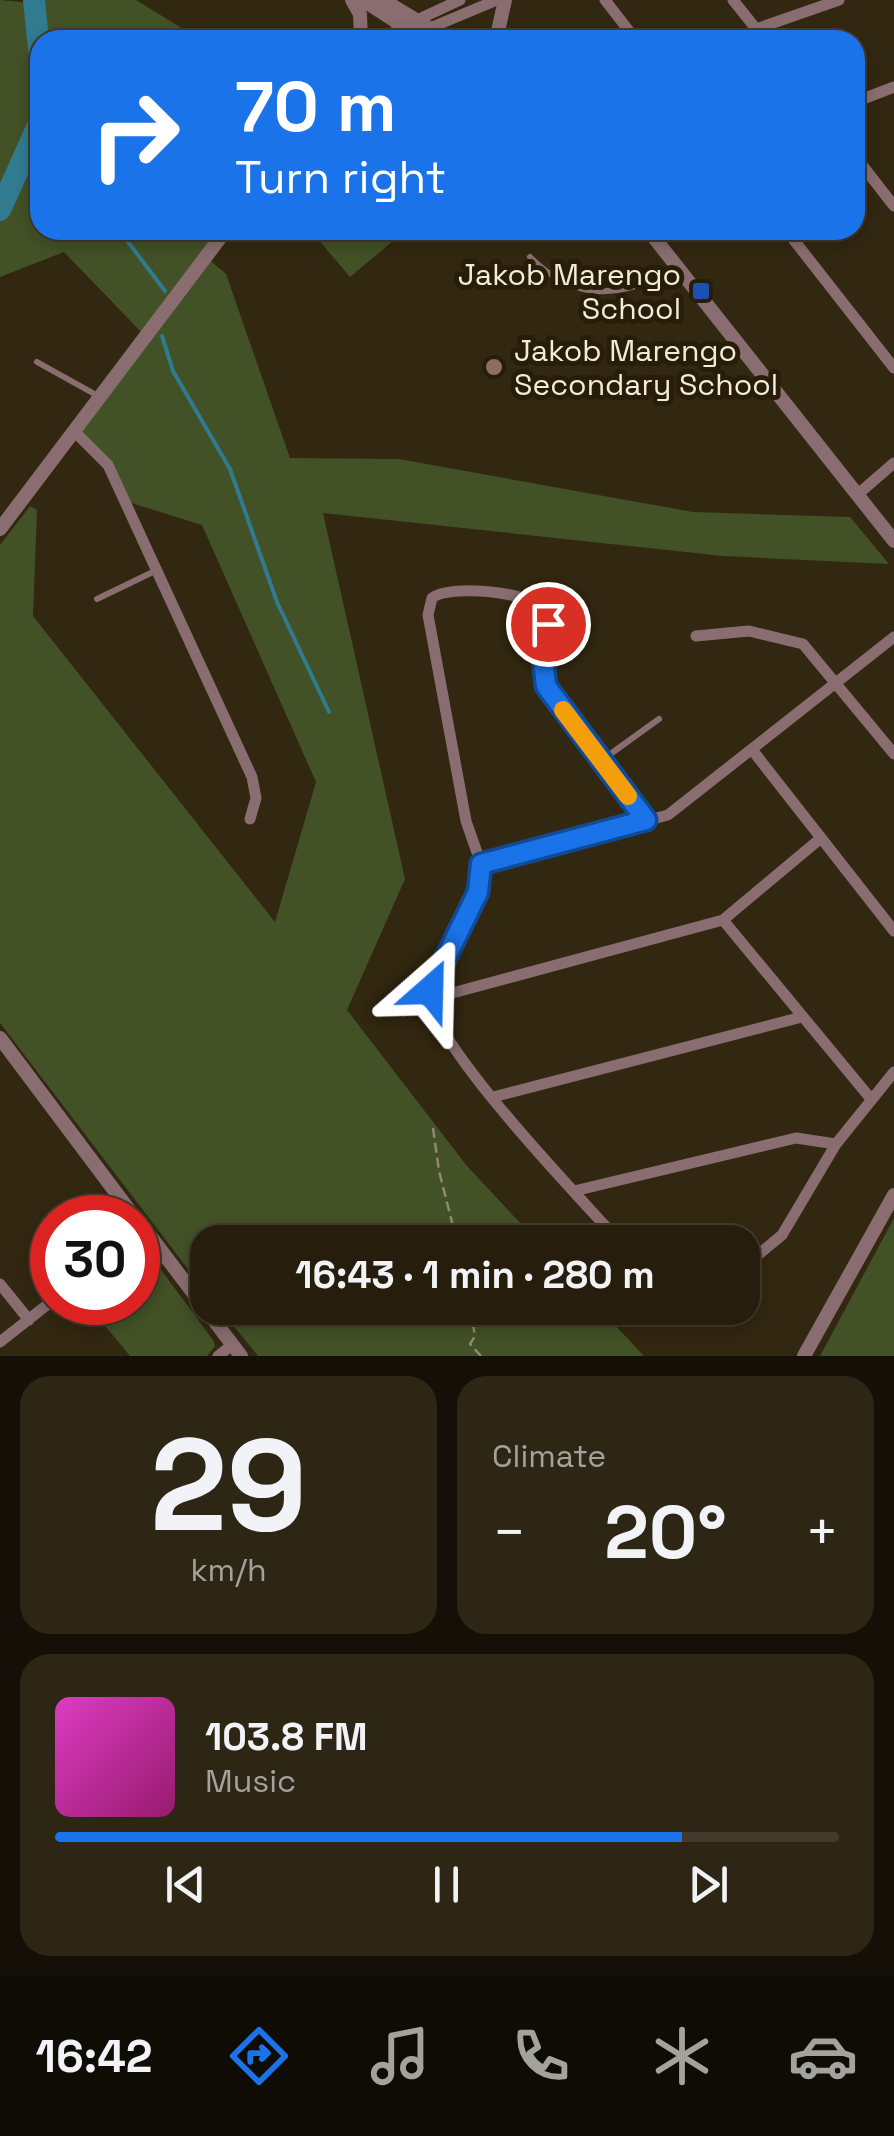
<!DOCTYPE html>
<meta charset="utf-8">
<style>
:root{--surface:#261d0c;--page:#2e2615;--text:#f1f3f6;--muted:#a4a29d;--line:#423b2d;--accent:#1a73e8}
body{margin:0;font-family:"Space Grotesk",sans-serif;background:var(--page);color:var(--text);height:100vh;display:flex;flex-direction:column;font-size:38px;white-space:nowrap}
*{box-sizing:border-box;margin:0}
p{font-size:32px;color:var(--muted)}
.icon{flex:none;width:55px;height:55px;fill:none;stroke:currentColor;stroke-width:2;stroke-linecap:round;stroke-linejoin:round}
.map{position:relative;height:1356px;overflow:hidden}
.sheet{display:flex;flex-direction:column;gap:20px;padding:20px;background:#151007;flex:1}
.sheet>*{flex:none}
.top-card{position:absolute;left:30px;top:30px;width:835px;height:210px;border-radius:30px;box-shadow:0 5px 15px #0003,0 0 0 2px var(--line);background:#1a73e8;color:#fff;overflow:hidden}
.speed{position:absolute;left:30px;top:1195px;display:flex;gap:20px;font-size:50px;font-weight:700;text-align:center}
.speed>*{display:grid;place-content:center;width:130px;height:130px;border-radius:50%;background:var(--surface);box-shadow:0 5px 15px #0003,0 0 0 2px var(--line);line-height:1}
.speed .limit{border:15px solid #d22;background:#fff;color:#111}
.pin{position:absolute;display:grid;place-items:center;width:85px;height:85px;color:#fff;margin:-42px;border:5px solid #fff;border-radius:50%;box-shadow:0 2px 10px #0007}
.me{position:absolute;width:110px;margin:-55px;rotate:25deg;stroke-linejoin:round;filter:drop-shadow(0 0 8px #0008)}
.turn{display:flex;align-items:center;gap:35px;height:210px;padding:0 40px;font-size:45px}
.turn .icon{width:130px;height:130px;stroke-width:2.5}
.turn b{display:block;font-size:70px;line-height:85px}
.big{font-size:75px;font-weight:700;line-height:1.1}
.sheet .card{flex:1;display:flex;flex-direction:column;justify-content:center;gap:15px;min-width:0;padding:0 35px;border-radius:30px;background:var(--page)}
.sheet .dial{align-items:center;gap:0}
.dial b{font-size:130px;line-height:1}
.song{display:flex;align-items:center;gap:30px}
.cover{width:120px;height:120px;border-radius:15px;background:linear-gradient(135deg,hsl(310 70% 55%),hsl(320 70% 35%))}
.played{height:10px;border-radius:5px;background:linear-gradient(90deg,var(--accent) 80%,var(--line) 80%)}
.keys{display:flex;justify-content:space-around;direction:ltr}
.heat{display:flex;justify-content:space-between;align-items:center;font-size:55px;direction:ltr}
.sheet .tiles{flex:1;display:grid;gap:20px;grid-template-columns:1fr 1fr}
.card:last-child{grid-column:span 2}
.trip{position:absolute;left:190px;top:1225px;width:570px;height:100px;border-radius:30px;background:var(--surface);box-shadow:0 5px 15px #0003,0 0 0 2px var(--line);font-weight:700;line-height:100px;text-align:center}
.menu{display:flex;height:160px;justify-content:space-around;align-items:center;background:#0f0c05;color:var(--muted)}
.menu .icon{width:70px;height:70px}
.menu .selected{color:var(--accent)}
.menu b{font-size:45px;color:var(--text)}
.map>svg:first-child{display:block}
</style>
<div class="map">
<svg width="894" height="1356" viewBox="0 0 894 1356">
<rect width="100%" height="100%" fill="#322710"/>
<!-- green -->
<path fill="#425126" d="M0,0l32,3 8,70v157h186l-20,27 20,17 64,184 109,1 294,53 157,5 39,47 -166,-8 -400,-43 82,366 -58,131 120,156 71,76h-330l-1,52 -207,-271v-478l30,-39 7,4 -4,106 242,306 41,-140 -114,-257 -77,-24 -17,-36 -33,-33 71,-95 -82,-85 -64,25z
M34,0h102l65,40h-161v19z
M310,230h96l-56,47z
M894,1218v138h-74z
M138,1251l18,12 57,77 2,6 -8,10h-77l-44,-53 52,-1z
M219,1308h380l45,48h-386z"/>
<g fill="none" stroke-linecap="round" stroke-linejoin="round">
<!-- stream -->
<path stroke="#307b90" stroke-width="4" d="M119,230l46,61
M162,336l11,35 57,98 47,133 52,110"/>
<!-- river -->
<path stroke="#307b90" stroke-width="22" d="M34,0l6,59
M0,210l40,-89"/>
<!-- path -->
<path stroke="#918876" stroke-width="2.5" stroke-dasharray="10 5" stroke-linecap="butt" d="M433,1128l6,43 18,71
M470,1308l5,28 -5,8 11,12"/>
<!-- service -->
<path stroke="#896d70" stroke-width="6" d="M530,257c48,48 90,39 148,13
M37,362l63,35
M97,599l58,-28
M602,760l57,-41"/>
<!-- minor -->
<path stroke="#896d70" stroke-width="11" d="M605,0l31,40
M733,0l32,40
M417,20l43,-20
M430,28l67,-28
M756,29l83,-29
M855,102l39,-15
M855,156l39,50
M786,230l108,138
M75,432l33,33 144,312 4,21 -6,21
M857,495l37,-32
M696,636l53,-5 54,13 91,110
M753,751l141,180
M481,864l-15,-43 -38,-206 4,-17c18,-14 94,-6 110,9 12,24 -3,52 4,78l100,136
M723,920l148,179
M430,999l293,-79 98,-82
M493,1097l309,-80
M574,1191l222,-53 40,6
M620,1242c-36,-40 -195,-204 -190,-249 6,-44 48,-77 51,-129l187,-49 226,-178
M742,1257l17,-3 23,-19 54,-91 58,-72
M0,1284l29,36
M0,1342l52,-41
M218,1356l14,-11"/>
<!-- tertiary -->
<path stroke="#896d70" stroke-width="14" d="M352,0l8,14 1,26
M363,0l62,40
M383,0l66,40
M385,40l24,-16
M496,40l9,-40
M648,230l246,311
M0,529l226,-299
M0,1038l135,180
M138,1220l103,136
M804,1356l90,-161"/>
</g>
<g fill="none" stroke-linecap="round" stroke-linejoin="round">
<!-- route casing -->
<g stroke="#114b97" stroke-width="25">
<path id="route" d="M430,990l48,-98 3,-28 165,-44 -100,-134 -3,-27 5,-35"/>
</g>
<!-- route -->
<use href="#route" stroke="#1a73e8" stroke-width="18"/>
<!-- slow -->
<path stroke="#f59e0b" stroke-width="18" d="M563,710l65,86"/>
</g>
<!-- markers -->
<rect fill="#1a4fb4" stroke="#281e07" stroke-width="4" x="691" y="281" width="20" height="20" rx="5"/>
<circle fill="#8d6e63" stroke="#281e07" stroke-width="4" cx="494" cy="367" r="10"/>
<g text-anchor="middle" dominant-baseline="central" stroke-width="10" stroke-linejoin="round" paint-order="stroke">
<!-- poi labels -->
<g font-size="30" fill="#f3ecde" stroke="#281e07" text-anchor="end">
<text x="681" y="274">Jakob Marengo<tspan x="681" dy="34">School</tspan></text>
<text x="514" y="350" text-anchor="start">Jakob Marengo<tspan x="514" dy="34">Secondary School</tspan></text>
</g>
</g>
</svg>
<div class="speed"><div class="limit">30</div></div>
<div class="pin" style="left:548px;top:624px;background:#d93025"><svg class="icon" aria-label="arrive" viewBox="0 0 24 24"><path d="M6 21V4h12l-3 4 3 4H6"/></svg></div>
<svg class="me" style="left:430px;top:990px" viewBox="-20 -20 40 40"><path d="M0-17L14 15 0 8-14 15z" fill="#1a73e8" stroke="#fff" stroke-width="4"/></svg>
<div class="trip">16:43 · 1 min · 280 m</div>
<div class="top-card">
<div class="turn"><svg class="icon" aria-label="right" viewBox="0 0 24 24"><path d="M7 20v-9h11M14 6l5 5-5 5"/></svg><div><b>70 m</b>Turn right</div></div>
</div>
</div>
<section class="sheet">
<div class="tiles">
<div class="card dial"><b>29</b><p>km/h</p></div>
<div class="card"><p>Climate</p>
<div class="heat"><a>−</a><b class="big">20°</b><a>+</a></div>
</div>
<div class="card">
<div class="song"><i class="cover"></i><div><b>103.8 FM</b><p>Music</p></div></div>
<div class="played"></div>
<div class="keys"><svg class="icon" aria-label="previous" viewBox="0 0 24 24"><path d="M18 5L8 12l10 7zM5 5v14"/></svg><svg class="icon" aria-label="pause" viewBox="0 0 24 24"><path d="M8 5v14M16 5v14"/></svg><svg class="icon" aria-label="next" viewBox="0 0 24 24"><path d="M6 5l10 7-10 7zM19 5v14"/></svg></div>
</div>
</div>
</section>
<nav class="menu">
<b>16:42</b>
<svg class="icon selected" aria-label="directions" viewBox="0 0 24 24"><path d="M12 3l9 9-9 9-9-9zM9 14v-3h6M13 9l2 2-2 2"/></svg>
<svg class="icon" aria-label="music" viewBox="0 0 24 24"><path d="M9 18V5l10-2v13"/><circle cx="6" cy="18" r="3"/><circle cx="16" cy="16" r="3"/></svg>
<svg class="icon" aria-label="phone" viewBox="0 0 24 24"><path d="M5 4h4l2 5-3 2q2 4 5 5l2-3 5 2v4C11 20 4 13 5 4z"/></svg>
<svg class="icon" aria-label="climate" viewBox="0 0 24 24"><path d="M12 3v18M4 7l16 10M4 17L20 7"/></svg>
<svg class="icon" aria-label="car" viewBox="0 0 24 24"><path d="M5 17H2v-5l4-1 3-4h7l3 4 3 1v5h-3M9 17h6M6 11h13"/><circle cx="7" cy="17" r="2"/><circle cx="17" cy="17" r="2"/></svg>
</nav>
